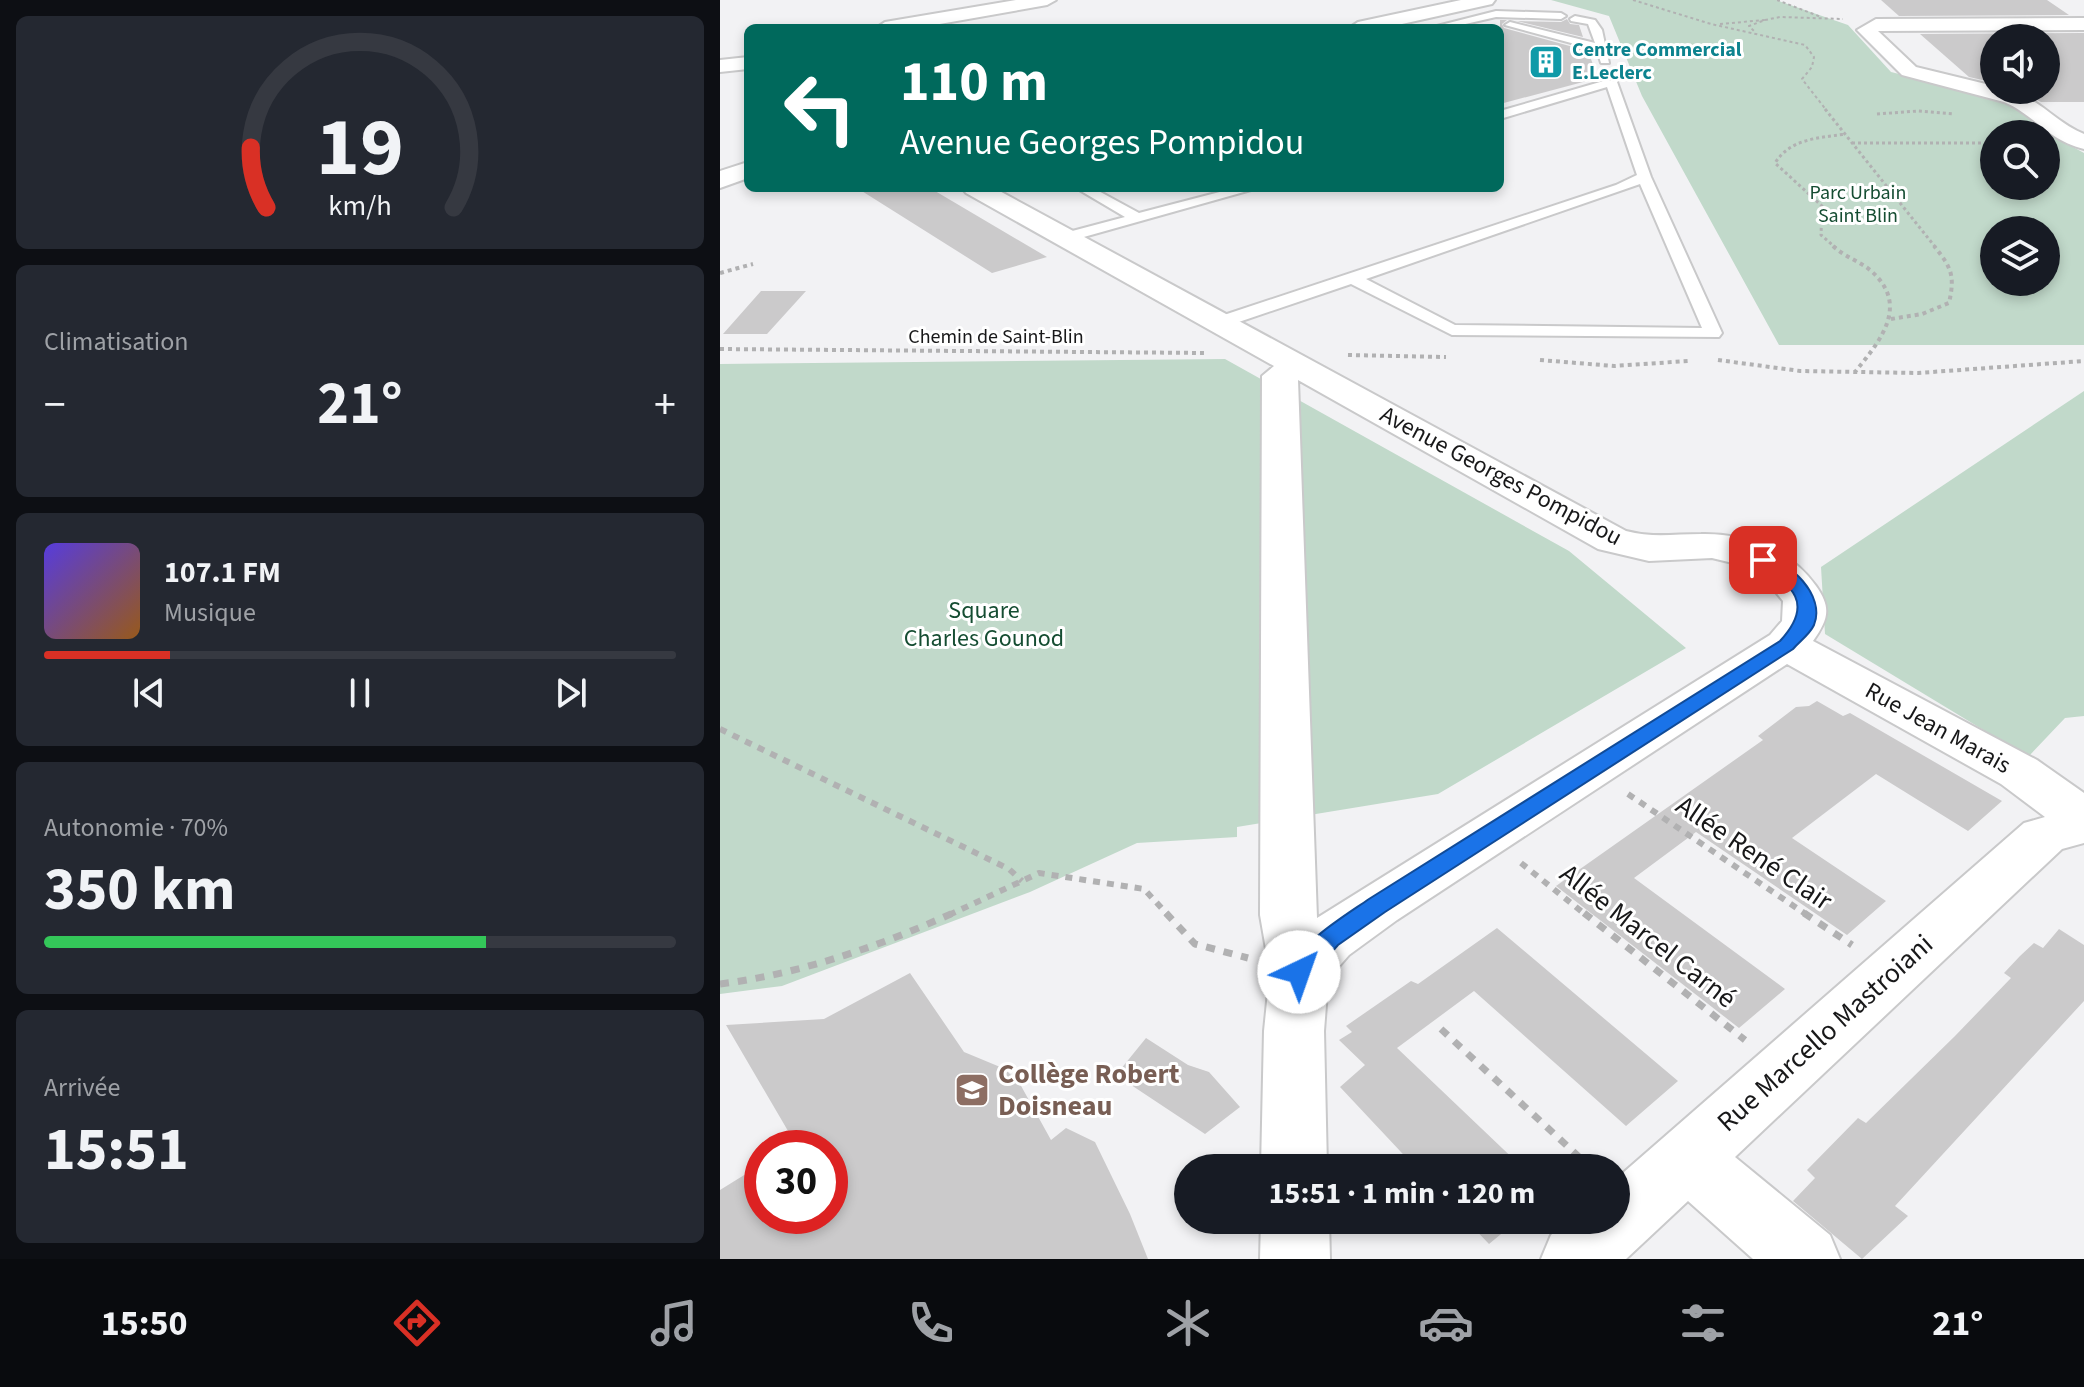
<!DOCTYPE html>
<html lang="fr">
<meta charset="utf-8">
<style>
:root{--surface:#171b24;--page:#242831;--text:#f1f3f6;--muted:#9ea1a6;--line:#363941;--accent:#d93025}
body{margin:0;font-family:"Source Sans 3",sans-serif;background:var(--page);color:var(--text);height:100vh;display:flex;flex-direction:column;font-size:30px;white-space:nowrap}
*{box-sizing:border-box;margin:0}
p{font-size:26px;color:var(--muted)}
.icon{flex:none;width:44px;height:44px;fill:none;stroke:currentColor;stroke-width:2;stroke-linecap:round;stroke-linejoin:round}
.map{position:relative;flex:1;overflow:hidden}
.drawer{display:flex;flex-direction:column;gap:16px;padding:16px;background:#0d0f14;width:720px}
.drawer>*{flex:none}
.banner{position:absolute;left:24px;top:24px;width:760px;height:168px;border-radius:12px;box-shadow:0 4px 12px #0003;background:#00695c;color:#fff;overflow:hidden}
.controls{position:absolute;left:1260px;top:24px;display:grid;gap:16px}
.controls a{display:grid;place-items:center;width:80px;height:80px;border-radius:50%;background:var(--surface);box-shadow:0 4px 12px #0003;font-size:40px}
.speed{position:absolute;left:24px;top:1130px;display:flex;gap:16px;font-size:40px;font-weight:700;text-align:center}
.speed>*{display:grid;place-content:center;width:104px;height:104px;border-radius:50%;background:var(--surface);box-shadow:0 4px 12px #0003;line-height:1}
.speed .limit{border:12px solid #d22;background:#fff;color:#111}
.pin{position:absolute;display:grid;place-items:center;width:68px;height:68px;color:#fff;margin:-34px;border-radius:16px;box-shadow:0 4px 12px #0006}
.me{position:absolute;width:88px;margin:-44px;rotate:42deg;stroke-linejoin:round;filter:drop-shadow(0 0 6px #0008)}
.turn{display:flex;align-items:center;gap:28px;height:168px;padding:0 24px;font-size:36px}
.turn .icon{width:104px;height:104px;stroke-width:2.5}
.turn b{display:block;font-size:56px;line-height:68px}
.big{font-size:60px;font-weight:700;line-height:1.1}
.drawer .tile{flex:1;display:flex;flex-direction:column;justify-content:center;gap:12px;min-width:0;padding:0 28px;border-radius:12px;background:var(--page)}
.drawer .dial{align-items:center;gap:0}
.dial svg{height:208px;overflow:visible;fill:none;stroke:var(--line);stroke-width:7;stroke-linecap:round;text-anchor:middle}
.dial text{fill:var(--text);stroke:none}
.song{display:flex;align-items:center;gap:24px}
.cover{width:96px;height:96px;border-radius:12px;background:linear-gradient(135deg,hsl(250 70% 55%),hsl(30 70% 35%))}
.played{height:8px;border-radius:4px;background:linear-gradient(90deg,var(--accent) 20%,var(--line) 20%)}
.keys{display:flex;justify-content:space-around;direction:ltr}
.heat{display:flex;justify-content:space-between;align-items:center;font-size:44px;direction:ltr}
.charge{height:12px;border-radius:6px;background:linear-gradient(90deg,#34c759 70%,var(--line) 0)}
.trip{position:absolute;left:454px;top:1154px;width:456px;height:80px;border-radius:40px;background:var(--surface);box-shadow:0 4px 12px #0003;font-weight:700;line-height:80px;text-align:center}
.tabs{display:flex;height:128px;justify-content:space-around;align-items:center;background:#090b0e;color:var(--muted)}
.tabs .icon{width:56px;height:56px}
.tabs .active{color:var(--accent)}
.tabs b{font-size:36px;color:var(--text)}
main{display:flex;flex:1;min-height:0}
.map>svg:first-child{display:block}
</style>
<main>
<section class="drawer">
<div class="tile dial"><svg viewBox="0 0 100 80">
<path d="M14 69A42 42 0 1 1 86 69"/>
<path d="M14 69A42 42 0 0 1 8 46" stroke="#d93025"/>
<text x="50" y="56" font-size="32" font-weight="700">19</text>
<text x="50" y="72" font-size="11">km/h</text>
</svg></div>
<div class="tile"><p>Climatisation</p>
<div class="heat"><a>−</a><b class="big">21°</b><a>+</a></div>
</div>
<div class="tile">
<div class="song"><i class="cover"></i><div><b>107.1 FM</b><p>Musique</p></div></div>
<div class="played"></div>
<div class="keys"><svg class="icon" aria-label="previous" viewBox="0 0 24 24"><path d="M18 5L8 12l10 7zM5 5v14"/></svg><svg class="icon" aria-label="pause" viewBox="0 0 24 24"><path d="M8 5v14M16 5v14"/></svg><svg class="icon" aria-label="next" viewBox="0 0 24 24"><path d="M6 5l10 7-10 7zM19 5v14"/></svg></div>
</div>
<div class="tile"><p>Autonomie · 70%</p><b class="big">350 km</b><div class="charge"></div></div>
<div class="tile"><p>Arrivée</p><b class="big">15:51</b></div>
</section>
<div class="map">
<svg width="1364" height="1259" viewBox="0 0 1364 1259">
<rect width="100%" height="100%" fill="#f2f2f4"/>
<!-- green -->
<path fill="#c1d9ca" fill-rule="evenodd" d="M831,0h225l72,25 43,47 119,29 34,30 40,22v192h-305l-137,-249 -33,-80zM1274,134h52v52h-52zM1274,230h52v52h-52z
M505,359l344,192 117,97 -248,146 -201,33v10l-100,6 -107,49 -248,94 -62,8v-630z
M1364,391v325l-19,2 -37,39 -203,-123 -4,-67z"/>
<!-- building -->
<path fill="#cbcacb" d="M1161,0h166l22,15 -170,1z
M847,19l3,5 9,1 4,12 -66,-16 44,1z
M780,20h7l-5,4 2,4 84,23 10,27 -98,26z
M1364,33v69h-43l-24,-12h29v-52h-52v43h-7l-18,-4 -49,-43z
M137,188h73l117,69 -55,16z
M41,291h45l-39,43h-44z
M1097,701l26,15 7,-3 152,88 -34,30 -92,-57 -84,64 94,63 -39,34 -151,-103 -62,46 151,111 -46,39 -183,-142 207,-146 -5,-4 38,-29 13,-1z
M777,928l181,153 -52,45 -152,-135 -77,57 126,120h-107l-76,-81 25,-22 -26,-25 13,-8 -6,-6 65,-45 7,3z
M1339,929l25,16v56l-189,205 13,10 -46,43 -69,-58 22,-23 -8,-8 51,-52 8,5 89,-87 56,-58 -7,-5 16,-17 14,-13 9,5z
M190,973l54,79 41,17 15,15 31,56 15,-12 29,14 35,72 18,45h-428v-69l42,-26v52h68v-68h-32l-72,-123 98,-6z
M426,1038l42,27 21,7 31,35 -35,27 -89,-59z
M746,1220h52l-29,24z"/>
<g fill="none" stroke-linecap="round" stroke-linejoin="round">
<!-- lane casing -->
<g stroke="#c9c9ca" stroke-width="4">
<path id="lane" d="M776,11l65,2 5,3 -5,3 -65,-2 -48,11h-19z
M855,16l20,4 7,10 7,33h-8l-4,-13 -92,-25 5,-3 85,21 -7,-19 -17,-3 -1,-2z
M199,19h8l18,9h-14l-12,-5z
M887,80l10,2 34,95 71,156 -3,4 -267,-2 -101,-51 -127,43 -6,1 -9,-5 3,-4 404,-134 21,-10 -30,-88 -107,32v-8zM920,184l62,144 -247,-3 -89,-46z
M356,188h17l46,25 96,-25h23l-192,54 -5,-2v-6l64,-17z"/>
</g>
<!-- street casing -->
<g stroke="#c9c9ca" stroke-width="4">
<path id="street" d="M296,0h40l-9,5 -130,23h-41l9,-6z
M1364,18v12l-206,1 38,36 78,19v4c42,0 54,29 90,44v15c-37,-9 -49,-34 -80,-47l-102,-27 -45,-45 19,-11z
M28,57v12l-28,3v-12z
M242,188h32l632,343c26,7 48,3 75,3 44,-1 89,15 115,52 16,22 12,34 -3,55l224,119 47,33v50l-22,6 -327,308 95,78 10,24h-87l-65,-58 -62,58h-85l10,-24 17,-15h48v-41l408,-356 21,-6 -44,-33 -214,-120 -390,256 -48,35 -21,24 -4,52 3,137h-66l3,-137 6,-59 -10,-57 2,-539 12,-10 -308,-173zM578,380l300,169 51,12 63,-3 29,7 25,15 17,21 -1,20 -12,14 -453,283z
M541,1220h68l1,39h-70z"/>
</g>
<!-- secondary casing -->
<g stroke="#c9c9ca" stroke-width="4">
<path id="secondary" d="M741,0h34l-3,4 -108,24h-35l9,-6z
M28,162v16l-28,10v-17z"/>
</g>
<!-- path-far4 -->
<path stroke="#b1b1b2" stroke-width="2" stroke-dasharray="3 3" stroke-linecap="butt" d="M913,0l78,24 94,21 9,12 -2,10 -10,12 25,32
M1057,0l44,17
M1045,20l15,-3 63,2
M1000,24l45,-4 -16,6 6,6"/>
<!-- path-far3 -->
<path stroke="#b1b1b2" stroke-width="3" stroke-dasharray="3 3" stroke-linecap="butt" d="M1105,109l111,139
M1157,114l41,-3 36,3
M1132,143h142
M1116,248l-15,-13 1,-29 -47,-43c16,-25 44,-25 71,-29"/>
<!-- path-far2 -->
<path stroke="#b1b1b2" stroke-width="4" stroke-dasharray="4 4" stroke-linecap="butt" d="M1113,246c12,11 26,15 37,24 41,35 10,71 -15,102
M0,273l33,-9
M1171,319l31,-5 27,-11c6,-27 3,-35 -15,-57
M0,349l486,4
M628,355l98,2
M820,360l74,6 74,-5
M998,360l82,11 118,2 166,-12"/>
<!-- path-far1 -->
<path stroke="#b1b1b2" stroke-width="6" stroke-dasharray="7 7" stroke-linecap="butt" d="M0,729l289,140 13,12
M908,794l179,121
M801,863l65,52
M229,915l90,-42 105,16 24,26"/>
<!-- path -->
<path stroke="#b1b1b2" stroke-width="7" stroke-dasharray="9 9" stroke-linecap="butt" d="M446,913l29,31 53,14
M864,913l161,127
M1084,913l48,32
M0,984c80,-10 160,-38 233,-71
M721,1029l150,139"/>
<!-- lane -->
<use href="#lane" fill="#fff" fill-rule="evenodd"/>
<!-- street -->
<use href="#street" fill="#fff" fill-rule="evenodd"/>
<!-- secondary -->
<use href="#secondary" fill="#fff" fill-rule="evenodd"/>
</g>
<!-- route -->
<path fill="#1a73e8" stroke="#114b97" stroke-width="2" d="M1043,555c26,6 63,40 51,70 -4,9 -15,17 -21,24l-408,263 -47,33 -30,34 -9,3 -8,-3 -4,-7c17,-32 53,-53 82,-73l411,-258c35,-38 13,-55 -23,-78l-2,-3 2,-4z"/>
<!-- icons -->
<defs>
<g id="building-square" transform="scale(1.8)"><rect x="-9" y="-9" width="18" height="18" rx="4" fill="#0f9aa8" stroke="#fff"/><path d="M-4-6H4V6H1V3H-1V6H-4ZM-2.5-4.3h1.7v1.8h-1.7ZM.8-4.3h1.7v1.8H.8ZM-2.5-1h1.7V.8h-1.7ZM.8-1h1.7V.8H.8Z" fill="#fff"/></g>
<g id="school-square" transform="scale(1.8)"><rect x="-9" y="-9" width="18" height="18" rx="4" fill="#8d6e63" stroke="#fff"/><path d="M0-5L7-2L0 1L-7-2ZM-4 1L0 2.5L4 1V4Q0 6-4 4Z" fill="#fff"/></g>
</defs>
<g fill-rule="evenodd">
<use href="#building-square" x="826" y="62"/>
<use href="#school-square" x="252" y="1090"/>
</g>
<g text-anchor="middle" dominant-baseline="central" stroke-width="6" stroke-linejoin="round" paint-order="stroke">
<!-- far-culture labels -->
<g font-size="20" font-weight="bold" fill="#0d838f" stroke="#fff" text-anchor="start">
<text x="852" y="50">Centre Commercial<tspan x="852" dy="23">E.Leclerc</tspan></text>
</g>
<!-- far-park labels -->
<g font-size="20" fill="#154d32" stroke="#fff">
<text x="1138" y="193">Parc Urbain<tspan x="1138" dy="23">Saint Blin</tspan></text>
</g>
<!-- far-street labels -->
<g font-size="20" fill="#181819" stroke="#fff">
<text x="276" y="337">Chemin de Saint-Blin</text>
</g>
<!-- street labels -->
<g font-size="24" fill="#181819" stroke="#fff">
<text transform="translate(781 476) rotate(28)">Avenue Georges Pompidou</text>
<text transform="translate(1218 728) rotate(29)">Rue Jean Marais</text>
</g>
<!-- park labels -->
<g font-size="24" fill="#154d32" stroke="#fff">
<text x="264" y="610">Square<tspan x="264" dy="28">Charles Gounod</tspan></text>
</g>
<!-- near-street labels -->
<g font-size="28" fill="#181819" stroke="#fff">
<text transform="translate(1034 853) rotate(34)">Allée René Clair</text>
<text transform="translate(928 936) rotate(38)">Allée Marcel Carné</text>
<text transform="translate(1105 1033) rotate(-42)">Rue Marcello Mastroiani</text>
</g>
<!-- near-education labels -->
<g font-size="28" font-weight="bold" fill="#785e54" stroke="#fff" text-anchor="start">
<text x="278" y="1074">Collège Robert<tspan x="278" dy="32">Doisneau</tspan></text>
</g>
</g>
</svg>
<div class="controls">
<a><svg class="icon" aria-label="sound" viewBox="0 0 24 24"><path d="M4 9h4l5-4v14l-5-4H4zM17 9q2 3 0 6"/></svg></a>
<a><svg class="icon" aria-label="search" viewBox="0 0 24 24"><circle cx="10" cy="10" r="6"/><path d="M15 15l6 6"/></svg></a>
<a><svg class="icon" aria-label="layers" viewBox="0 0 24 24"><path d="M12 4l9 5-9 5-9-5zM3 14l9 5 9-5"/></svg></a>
</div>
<div class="speed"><div class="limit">30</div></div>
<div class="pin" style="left:1043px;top:560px;background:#d93025"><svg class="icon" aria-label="arrive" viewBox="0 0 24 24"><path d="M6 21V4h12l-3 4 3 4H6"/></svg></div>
<svg class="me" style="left:579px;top:972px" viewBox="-20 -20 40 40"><circle r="19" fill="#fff"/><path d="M0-13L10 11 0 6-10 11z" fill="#1a73e8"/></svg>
<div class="trip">15:51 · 1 min · 120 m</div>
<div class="banner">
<div class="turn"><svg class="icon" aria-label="left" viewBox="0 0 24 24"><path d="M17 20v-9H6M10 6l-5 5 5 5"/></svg><div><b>110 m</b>Avenue Georges Pompidou</div></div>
</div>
</div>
</main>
<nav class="tabs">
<b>15:50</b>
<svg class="icon active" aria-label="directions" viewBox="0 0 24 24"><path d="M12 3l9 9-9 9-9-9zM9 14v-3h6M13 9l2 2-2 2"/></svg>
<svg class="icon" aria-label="music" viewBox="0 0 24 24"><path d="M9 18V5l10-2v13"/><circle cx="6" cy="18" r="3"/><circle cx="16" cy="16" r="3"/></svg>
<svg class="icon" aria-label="phone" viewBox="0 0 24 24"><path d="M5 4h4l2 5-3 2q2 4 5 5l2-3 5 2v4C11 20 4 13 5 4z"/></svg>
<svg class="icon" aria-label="climate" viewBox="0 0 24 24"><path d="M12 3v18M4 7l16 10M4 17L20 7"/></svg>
<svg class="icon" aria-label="car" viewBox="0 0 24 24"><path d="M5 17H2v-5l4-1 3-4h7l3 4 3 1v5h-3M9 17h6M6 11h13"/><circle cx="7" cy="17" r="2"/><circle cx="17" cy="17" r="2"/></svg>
<svg class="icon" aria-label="filters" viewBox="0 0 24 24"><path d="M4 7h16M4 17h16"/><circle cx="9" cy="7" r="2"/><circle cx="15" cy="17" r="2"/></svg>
<b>21°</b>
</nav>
